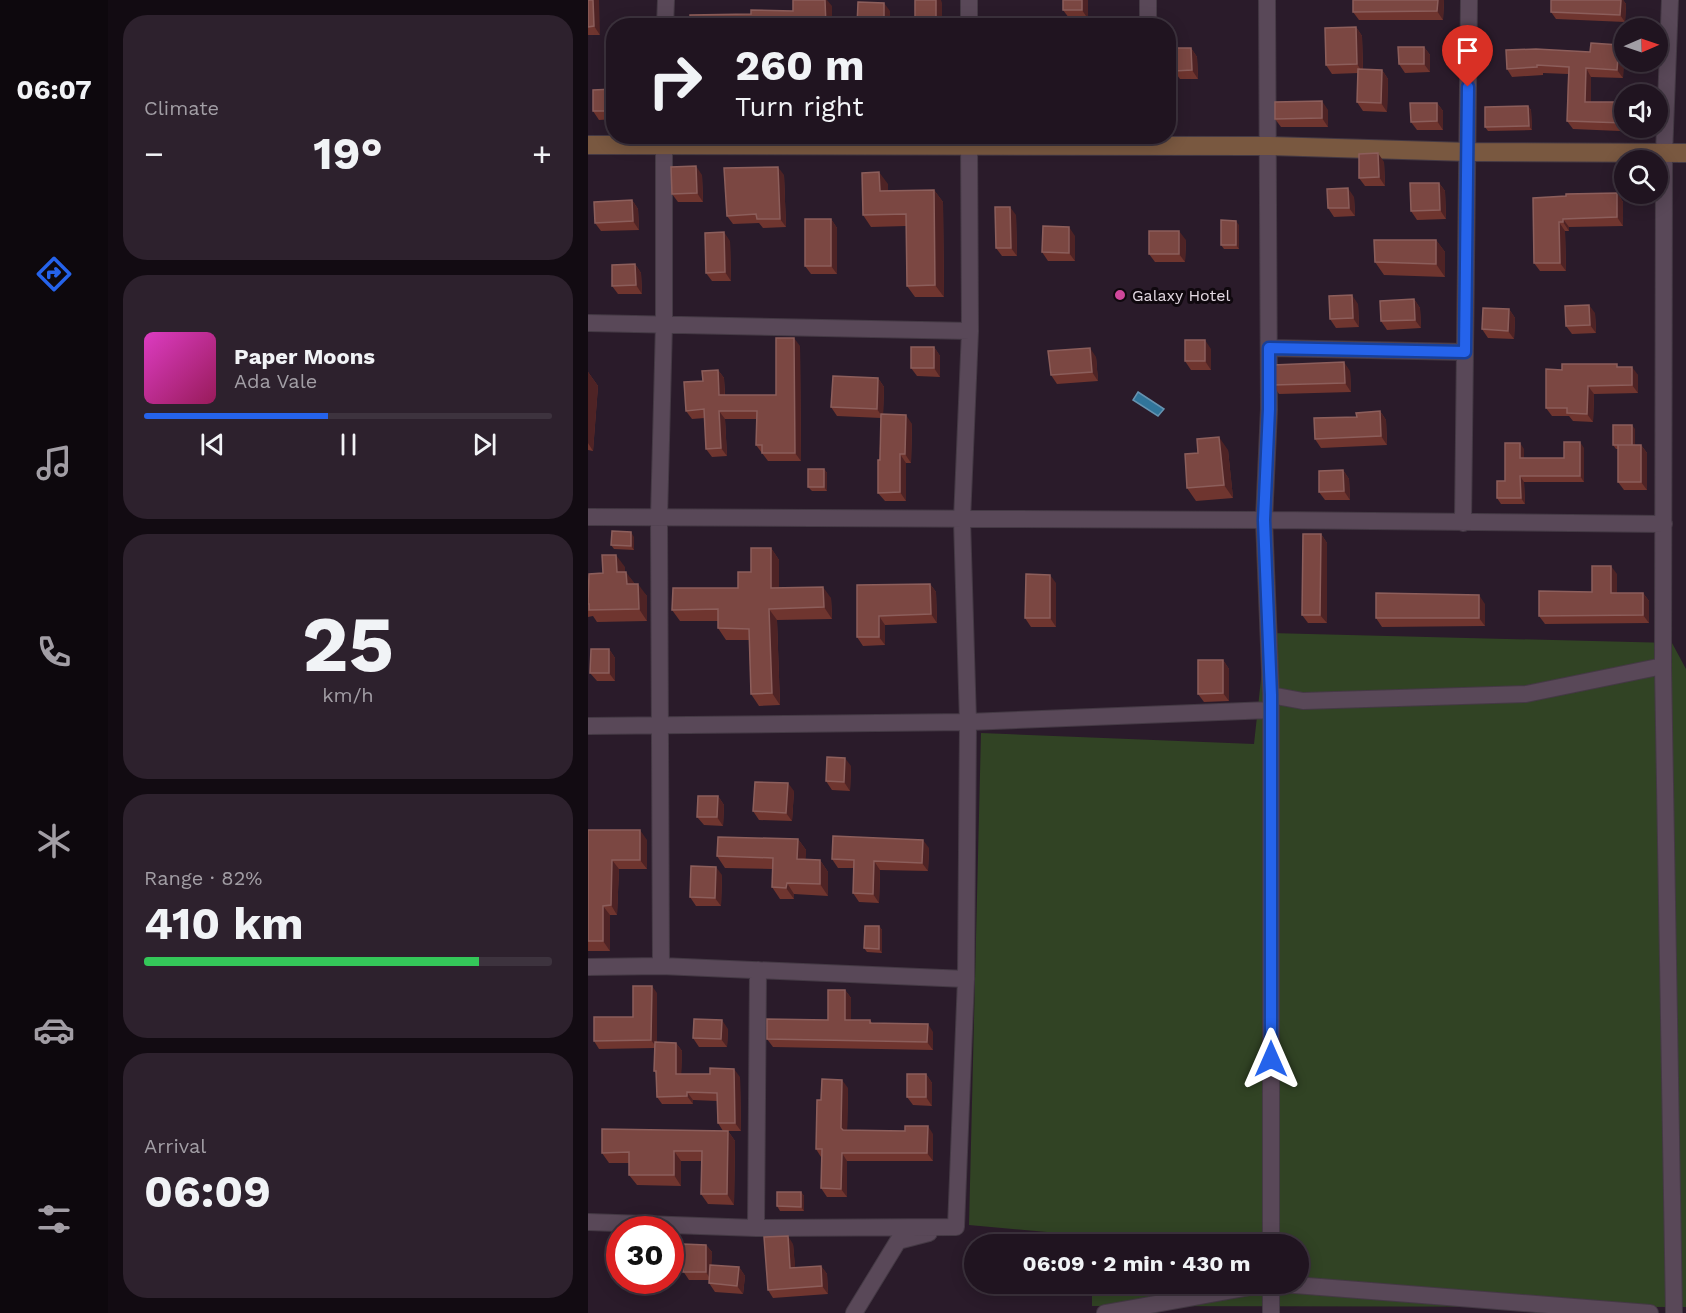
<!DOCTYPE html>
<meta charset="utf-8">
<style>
:root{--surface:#201420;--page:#2d212d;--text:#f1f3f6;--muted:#a29ea5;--line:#3d333e;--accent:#2563eb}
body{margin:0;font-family:"Work Sans",sans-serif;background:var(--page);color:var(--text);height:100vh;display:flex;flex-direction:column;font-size:22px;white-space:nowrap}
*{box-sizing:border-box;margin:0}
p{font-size:20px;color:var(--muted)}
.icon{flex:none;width:33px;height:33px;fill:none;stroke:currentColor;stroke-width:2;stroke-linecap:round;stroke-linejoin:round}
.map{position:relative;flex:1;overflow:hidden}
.panel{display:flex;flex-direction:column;gap:15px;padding:15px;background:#120b12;width:480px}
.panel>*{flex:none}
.hud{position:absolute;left:18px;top:18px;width:570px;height:126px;border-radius:24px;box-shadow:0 3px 15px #0003,0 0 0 2px var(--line);background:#201420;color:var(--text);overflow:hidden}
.needle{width:39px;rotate:88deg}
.tools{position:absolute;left:1026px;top:18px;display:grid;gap:12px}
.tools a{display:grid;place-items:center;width:54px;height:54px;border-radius:50%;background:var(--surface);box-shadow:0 3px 15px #0003,0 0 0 2px var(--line);font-size:30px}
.speed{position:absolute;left:18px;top:1216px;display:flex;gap:12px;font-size:30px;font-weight:700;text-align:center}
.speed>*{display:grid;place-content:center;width:78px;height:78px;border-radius:50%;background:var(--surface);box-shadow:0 3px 15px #0003,0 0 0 2px var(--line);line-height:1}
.speed .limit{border:9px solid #d22;background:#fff;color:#111}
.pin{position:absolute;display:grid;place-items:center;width:51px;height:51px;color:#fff;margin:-62px -26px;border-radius:50% 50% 50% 0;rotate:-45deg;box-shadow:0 0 6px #0007}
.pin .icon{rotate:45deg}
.me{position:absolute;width:66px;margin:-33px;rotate:0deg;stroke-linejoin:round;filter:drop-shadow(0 0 4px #0008)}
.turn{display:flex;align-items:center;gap:21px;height:126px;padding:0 30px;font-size:27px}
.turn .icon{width:78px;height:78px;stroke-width:2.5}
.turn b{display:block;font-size:42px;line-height:51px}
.big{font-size:45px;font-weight:700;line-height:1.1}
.panel .widget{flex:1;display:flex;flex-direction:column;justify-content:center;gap:9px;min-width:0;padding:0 21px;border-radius:24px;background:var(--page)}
.panel .dial{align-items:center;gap:0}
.dial b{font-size:78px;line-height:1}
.song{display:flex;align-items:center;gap:18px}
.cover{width:72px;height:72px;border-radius:9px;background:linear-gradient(135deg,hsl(310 70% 55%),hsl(330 70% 35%))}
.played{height:6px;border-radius:3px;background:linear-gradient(90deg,var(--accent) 45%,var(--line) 45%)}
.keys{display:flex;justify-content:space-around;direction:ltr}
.heat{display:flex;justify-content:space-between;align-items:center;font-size:33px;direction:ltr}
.charge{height:9px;border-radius:4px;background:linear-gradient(90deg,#34c759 82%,var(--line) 0)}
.trip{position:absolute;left:376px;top:1234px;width:345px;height:60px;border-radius:30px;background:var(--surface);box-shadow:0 3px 15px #0003,0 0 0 2px var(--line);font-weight:700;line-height:60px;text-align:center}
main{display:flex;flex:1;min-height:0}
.tab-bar{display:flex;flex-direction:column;width:108px;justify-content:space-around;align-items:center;background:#0d080d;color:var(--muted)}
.tab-bar .icon{width:42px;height:42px}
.tab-bar .selected{color:var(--accent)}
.tab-bar b{font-size:27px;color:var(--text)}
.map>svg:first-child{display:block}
</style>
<main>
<nav class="tab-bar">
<b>06:07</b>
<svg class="icon selected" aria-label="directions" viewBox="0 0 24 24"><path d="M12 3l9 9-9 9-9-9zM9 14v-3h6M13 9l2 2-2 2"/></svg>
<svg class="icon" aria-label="music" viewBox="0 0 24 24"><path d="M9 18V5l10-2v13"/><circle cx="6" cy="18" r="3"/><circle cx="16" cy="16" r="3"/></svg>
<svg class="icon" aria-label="phone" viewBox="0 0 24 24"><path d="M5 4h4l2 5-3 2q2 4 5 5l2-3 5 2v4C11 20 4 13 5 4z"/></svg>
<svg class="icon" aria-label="climate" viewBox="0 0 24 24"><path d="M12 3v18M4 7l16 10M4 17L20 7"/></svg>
<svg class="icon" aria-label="car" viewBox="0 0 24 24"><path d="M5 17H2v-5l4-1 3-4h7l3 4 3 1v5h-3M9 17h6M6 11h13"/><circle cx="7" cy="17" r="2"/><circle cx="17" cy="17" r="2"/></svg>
<svg class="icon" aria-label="filters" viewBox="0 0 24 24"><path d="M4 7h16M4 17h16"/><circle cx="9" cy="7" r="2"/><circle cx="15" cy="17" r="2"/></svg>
</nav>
<section class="panel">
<div class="widget"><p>Climate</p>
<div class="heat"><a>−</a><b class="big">19°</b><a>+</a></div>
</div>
<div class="widget">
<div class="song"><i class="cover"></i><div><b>Paper Moons</b><p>Ada Vale</p></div></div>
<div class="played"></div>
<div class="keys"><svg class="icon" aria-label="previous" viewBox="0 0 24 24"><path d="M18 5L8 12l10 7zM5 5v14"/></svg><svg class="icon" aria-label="pause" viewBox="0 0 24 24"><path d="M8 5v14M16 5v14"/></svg><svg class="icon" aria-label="next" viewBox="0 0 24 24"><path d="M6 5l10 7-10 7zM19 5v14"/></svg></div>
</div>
<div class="widget dial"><b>25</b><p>km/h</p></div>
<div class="widget"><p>Range · 82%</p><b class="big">410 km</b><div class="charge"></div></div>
<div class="widget"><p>Arrival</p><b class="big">06:09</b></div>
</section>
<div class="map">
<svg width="1098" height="1313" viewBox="0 0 1098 1313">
<rect width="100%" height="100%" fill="#2a1b2a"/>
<!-- green -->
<path fill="#314324" d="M678,633l406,10 14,26v638l-594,-1v-22h207v-39h-206l-1,-9 -123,-11 12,-492 273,11z"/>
<!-- water -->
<path fill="#31759a" stroke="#6693b0" stroke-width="1.5" d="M550,392l26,17 -6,7 -25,-16z"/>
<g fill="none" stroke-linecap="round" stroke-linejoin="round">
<!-- minor casing -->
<g stroke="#443944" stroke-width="18">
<path id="minor" d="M679,0l2,409 -5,111 7,175v550
M1082,0l-6,154 -1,512 11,647
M77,26l1,-26
M381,26v-26
M560,26v-26
M0,323l382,8
M681,348l196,4
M0,517l676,3 400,4
M875,523l6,-523
M683,695l32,6 223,-7 137,-28
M0,726l380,-4 302,-12
M73,966l-2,-448 5,-194v-188
M0,967l73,-1 305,13
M0,1222l168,6 200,-1
M368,1227l10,-248 2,-257 -6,-202 8,-189 -1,-195
M168,1228l2,-258
M694,1284l368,29
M266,1313l44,-72 31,-8
M517,1313l162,-29
M683,1313v-29"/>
</g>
<!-- secondary casing -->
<g stroke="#443944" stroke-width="20">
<path id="secondary" d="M0,145l680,1 200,6 218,1"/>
</g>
<!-- minor -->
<use href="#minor" stroke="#594858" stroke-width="16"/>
<!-- secondary -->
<use href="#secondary" stroke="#795840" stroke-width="18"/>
</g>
<!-- wall -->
<path fill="#6f352f" d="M0,0l12,35h-12z
M475,0h25v19l-19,-1 -6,-8z
M856,0l-1,20h-84l-6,-8z
M963,0h72l3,4 -1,18 -69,-3 -5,-7z
M768,27l6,9 1,34h19l6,9 -1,33 -24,-1 -6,-9 1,-29 -26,1 -6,-9z
M1031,45l5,8 -1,25 -32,-1v25h33v26h19v4l-70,-3 -6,-8 1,-47 -25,-1v2l-31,2 -5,-8 83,-17z
M836,47l6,8v17l-25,1 -6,-9z
M603,48l6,9 1,22h-18l-6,-8z
M26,89v30l-15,1 -6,-9z
M849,103l6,8v19h-26l-6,-8z
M940,106l3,4 1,20 -44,1 -3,-4z
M740,110v17h-47l-6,-8z
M796,162l1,24h-20l-6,-8z
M114,175l1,27h-25l-6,-8z
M196,175l2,52 -23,1 -4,-5 -26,1 -6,-8z
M851,183l6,8 1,28 -29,1 -6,-9z
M300,184v7l46,-1 9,12 1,95h-29l-8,-11 -1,-60 -35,1 -8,-12z
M1029,193l6,9v24l-54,1v4h-4l1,40h-26l-6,-8 -1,-65z
M766,197l1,19 -21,1 -6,-9z
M44,200l6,9 1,21 -38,1 -6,-8z
M428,215l1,41h-15l-6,-8z
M243,219l6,9v46h-26l-6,-8z
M651,225v24h-15l-3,-4z
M487,236v25h-27l-6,-9z
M598,240l-1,22h-30l-6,-8z
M848,240l9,12v25l-61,-2 -9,-13z
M142,241l1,40h-19l-6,-8z
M47,264l6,9 1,21h-24l-6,-8z
M826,299l6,9 1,20 -34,2 -6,-9z
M770,304l1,23 -23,1 -6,-9z
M921,309l6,9 -1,21 -26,-1 -6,-9z
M1007,313l1,20 -24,1 -6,-8z
M212,346l1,115h-33l-12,-16 1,-26h-32l2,37 -15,1 -6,-8 -1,-31 -13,1 -6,-8 17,-30 15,-11 6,8 1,17h51z
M346,347l6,9v21l-23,-1 -6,-8z
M623,349v21h-20l-6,-9z
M508,357l2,24 -41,3 -6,-9z
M1031,367l19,8v18l-44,1 -1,28 -20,-1 -4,-5h-17l-6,-8 16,-38z
M762,371l1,21 -72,2 -6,-9z
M0,372l10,14 -5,65 -5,-1z
M290,378l6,9 -1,27 29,10 -1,39h-5v38h-21l-7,-8 3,-75 -44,-2 -6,-9z
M792,411l6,9 1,25 -66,3 -6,-9 42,-22z
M1047,429v16h6l6,8v37h-23l-6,-8v-33h-2l-3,-4z
M996,448v34h-60l1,22h-24l-4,-6 8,-17 19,-32v9h40z
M640,450l5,48 -37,3 -9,-13z
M236,469l3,4v18h-15l-4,-4z
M755,470l6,9 1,21h-25l-6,-8z
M733,534l6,9v80h-19l-6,-8z
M46,537v13l-20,-1 -3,-4z
M183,548l8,12v28l52,10 1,21 -55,1 3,85 -21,1 -8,-12 -2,-54h-23l-8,-12v-7h-38l-8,-11 66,-22z
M37,567v5l10,12 12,12v25l-50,1 -4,-6 -5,1v-38l15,-6z
M1029,574v19h26l6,8v22l-104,1 -6,-8 53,-24z
M468,583v44h-25l-6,-9z
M342,584l6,8 1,31 -52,2v20l-22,1 -6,-9v-52z
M897,604v22l-103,1 -6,-9z
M21,649l6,9v23h-18l-7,-8z
M635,660l6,9v32l-25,1 -6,-8z
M263,766l-1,25 -18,-1 -6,-9z
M206,791l-2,30 -33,-1 -6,-9z
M130,796l6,9 -1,21 -19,-1 -7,-8z
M0,830l59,10v29h-28l-2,46h-7v36h-22z
M210,839l8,11 -1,10h15l8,12v24l-34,-2v5h-14l-8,-12v-18l-47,-1 -8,-12z
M341,848l-1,23 -48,-1 -1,33 -20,-1 -6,-9 1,-25h-16l-6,-9z
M134,875l-1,31h-25l-6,-9z
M291,926l3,4v23l-15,-1 -3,-4z
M257,990l6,8v22h19l2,3 61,9v18l-160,-3 -6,-8 61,-19z
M69,993v49l19,1 6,8 -1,23 59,3 1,54h-16h3l7,10 -1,64 -26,-1 -7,-10 1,-33h-21v25l-44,-1 -8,-10v-12h-20l-7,-10 121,-22 -5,-8 -1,-22 -24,-1v4h-31l-5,-7 -1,-24 -2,-2 1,-23 -56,1 -5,-8 39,-24z
M140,1029l-1,18h-28l-6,-9z
M338,1074l6,9v23l-19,-1 -6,-8z
M260,1088l-1,42 86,4v27h-86v36h-20l-6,-9v-31l-5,-8 5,-49z
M213,1192l3,4v15h-24l-3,-5z
M205,1244l2,24 26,-2 6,8 1,20 -55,4 -5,-8z
M118,1245l6,7 -1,13 28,2 6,9 -2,18 -28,-2 -6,-9v-3h-20l-6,-9 -11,-1 -2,-2v-20l13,1z"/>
<!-- shaded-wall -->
<path fill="#4e2325" d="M5,0h6l1,35 -6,-9z
M237,0h2l5,6v20h-6z
M348,0h5l1,3v23h-6z
M494,0h6v19l-6,-9z
M850,0h6l-1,20 -6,-9z
M1033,0h2l3,4 -1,18 -5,-7z
M296,3l6,8v15h-6z
M768,27l6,9 1,37 -6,-9z
M1031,45l5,8 -1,25 -6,-8z
M836,47l6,8v17l-6,-8z
M603,48l6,9 1,22 -6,-9z
M998,68l5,9v33l-6,-8z
M794,70l6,9 -1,33 -6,-9z
M734,101l6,9v17l-6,-9z
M849,103l6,8v19l-6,-9z
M940,106l3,4 1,20 -3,-4z
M790,153l6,9 1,24 -6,-9z
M108,166l6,9 1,27 -6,-9z
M190,167l6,8 2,52 -6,-8z
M291,172l9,12v19l-8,-12z
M851,183l6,8 1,28 -6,-9z
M760,188l6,9 1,19 -6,-8z
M346,190l9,12 1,95 -9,-12z
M1029,193l6,9v24l-6,-9z
M44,200l6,9 1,21 -6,-9z
M422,207l6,8 1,41 -6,-8z
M243,219l6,9v46l-6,-8z
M975,219l6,8v4l-6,-9z
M648,221l3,4v24l-3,-4z
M971,222l6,9 1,40 -6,-8z
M481,227l6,9v25l-6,-8z
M591,231l7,9 -1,22 -6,-8z
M136,232l6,9 1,40 -6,-9z
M848,240l9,12v25l-9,-13z
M47,264l6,9 1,21 -6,-9z
M764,295l6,9 1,23 -6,-9z
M826,299l6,9 1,20 -6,-8z
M1001,305l6,8 1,20 -6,-8z
M921,309l6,9 -1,21 -6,-8z
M206,338l6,8 1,115 -6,-8z
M617,340l6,9v21l-6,-9z
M346,347l6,9v21l-6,-9z
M502,348l6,9 2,24 -6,-9z
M756,362l6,9 1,21 -6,-9z
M1044,367l6,8v18l-6,-8z
M130,370l6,8 1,26 -6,-9z
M0,372l10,14 -5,65 -5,-8z
M290,378l6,9 -1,31 -6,-9z
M1000,386l6,8 -1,28 -6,-8z
M131,411l6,8 2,37 -6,-8z
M792,411l6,9 1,25 -6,-9z
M318,415l6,9 -1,39 -6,-9z
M1044,425l3,4v20l-3,-4z
M631,437l9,13 5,48 -9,-13z
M992,442l4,6v34l-4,-6z
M932,443l4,6v14l-4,-5z
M1053,445l6,8v37l-6,-8z
M312,454l6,9v38l-6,-9z
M236,469l3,4v18l-3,-4z
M755,470l6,9 1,21 -6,-9z
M932,476l4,6 1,22 -4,-6z
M43,532l3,5v13l-3,-4z
M733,534l6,9v80l-7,-8z
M183,548l8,12v40l-8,-12z
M28,555l9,12v17l-8,-12z
M1023,566l6,8v27l-6,-8z
M38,572l9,12h-8z
M462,575l6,8v44l-6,-9z
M50,584l9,12v25l-8,-12z
M342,584l6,8 1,31 -6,-9z
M235,587l8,11 1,21 -8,-12z
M1055,593l6,8v22l-6,-8z
M891,595l6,9v22l-6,-8z
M181,609l8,11 3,85 -8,-12z
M291,616l6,9v20l-6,-8z
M21,649l6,9v23l-6,-8z
M635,660l6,9v32l-6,-8z
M257,758l6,8 -1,25 -6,-9z
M200,783l6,8 -2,30 -6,-8z
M130,796l6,9 -1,21 -6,-9z
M52,830l7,10v29l-7,-9z
M210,839l8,11 -1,21 -8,-12z
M335,840l6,8 -1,23 -6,-8z
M24,860l7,9 -2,46 -6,-10z
M232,860l8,12v24l-8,-12z
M286,861l6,9 -1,33 -6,-9z
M128,867l6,8 -1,31 -6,-8z
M199,883l7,11v5l-8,-11z
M15,906l7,9v36l-7,-10z
M291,926l3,4v23l-3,-4z
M64,986l5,7v55l-6,-8z
M257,990l6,8v30l-6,-8z
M134,1020l6,9 -1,18 -6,-8z
M340,1024l5,8v18l-6,-8z
M88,1043l6,8 -1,31 -5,-8z
M146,1069l6,8 1,54 -6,-8z
M338,1074l6,9v23l-6,-9z
M254,1080l6,8 -1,49 -6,-9z
M99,1092l6,8v4l-6,-8z
M340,1126l5,8v27l-6,-8z
M140,1131l7,10 -1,64 -7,-11z
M86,1151l7,10v25l-7,-11z
M254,1153l5,8v36l-6,-8z
M213,1192l3,4v15l-3,-4z
M200,1236l5,8 3,32 -6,-8z
M118,1245l6,7 -1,28 -5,-8z
M233,1266l6,8 1,20 -6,-8z
M151,1267l6,9 -2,18 -6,-8z"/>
<!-- building -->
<path fill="#7b4742" stroke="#8c5e5b" stroke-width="1.5" d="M0,0h5l1,26 -6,1z
M205,0h32l1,26h-136v-11l61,-1v-4l42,1z
M327,0h21v26h-21z
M475,0h19v10h-19z
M765,0h85l-1,11 -84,1z
M963,0h70l-1,15 -69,-3z
M270,2l26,1v23h-27z
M768,27l1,37 -31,1 -1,-37z
M1003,43l28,2 -2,25 -31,-2 -1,34h39v21l-57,-2 2,-54 -32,-2v2l-30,2 -1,-19 30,-1 54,3z
M810,47h26v17h-25z
M585,48h18l1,22 -18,1z
M770,69l24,1 -1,33 -24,-1z
M26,89v22h-21v-21z
M734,101v17l-47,1v-17z
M822,103h27v18l-26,1z
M940,106l1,20 -44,1v-20z
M790,153l1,24 -20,1v-24z
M108,166l1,27 -25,1 -1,-27z
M190,167l2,52h-23l-1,-5 -29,2 -3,-48z
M291,172l1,19 54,-1 1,95 -28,1 -1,-72 -43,1 -1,-42z
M822,183h29l1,27 -29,1z
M760,188l1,20h-21l-1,-19z
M1029,193v24l-54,2v3h-4l1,41h-26l-1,-65 33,-2v-2z
M44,200l1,21 -38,2 -1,-21z
M407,207h15l1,41h-15z
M217,219h26v47h-26z
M633,220l15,1v24h-15z
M455,226l26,1v26l-27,-1z
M561,231h30v23h-30z
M136,232l1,40 -19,1 -1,-40z
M786,240h62v24l-61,-2z
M47,264l1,21 -24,1v-21z
M764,295l1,23 -23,1 -1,-23z
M826,299l1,21 -34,1 -1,-20z
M1001,305l1,20 -24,1 -1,-20z
M895,308l26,1 -1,22 -26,-2z
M188,338h18l1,115h-33v-8h-6l1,-34h-38l2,37 -15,1 -2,-40 -18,2 -2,-29 19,-1 -1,-10 16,-1 1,25h57z
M597,340h20v21h-20z
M323,347h23v21h-23z
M502,348l2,24 -41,3 -3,-24z
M756,362l1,21 -72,2v-20z
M974,364h55v3h15v18l-44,1 -1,28 -20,-1v-5h-21v-39l16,1z
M245,376l45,2 -1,31 -46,-2z
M792,411l1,25 -66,3 -1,-21 43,-1 -1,-4z
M293,414l25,1 -1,39h-5v38l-22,1v-33h2z
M1025,425h19v20h-19z
M631,437l5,48 -37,3 -2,-34 13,-1 -1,-14z
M976,442h16v34h-60l1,22h-24v-17h8v-38h15v15h44z
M1030,445h23v37h-23z
M220,469h16v18h-16z
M755,470l1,21 -25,1v-21z
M24,531l19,1v14l-20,-1z
M715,534h18l-1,81h-18z
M163,548h20v40l52,-1 1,20 -55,2 3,84 -21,1 -2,-65 -31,-1v-19l-46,1 1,-22h65v-16h13z
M14,555h14l1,17h9l1,12h11l1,25 -50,1v-6h-1l1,-30 14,-1z
M1004,566h19v27h32v22l-104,1v-25l53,1z
M438,574l24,1v43h-25z
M342,584l1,30 -52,2v21h-22v-52z
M788,593l103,2v23h-103z
M3,649h18v24h-19z
M610,660h25v33l-25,1z
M239,757l18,1 -1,24 -18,-1z
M167,782l33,1 -2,30 -33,-2z
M110,796h20l-1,21h-20z
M0,830h52v30h-28l-1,45 -8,1v35h-15z
M245,836l90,4 -1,23 -48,-2 -1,33 -20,-1 1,-33 -22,-1z
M130,837l80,2 -1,20 23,1v24l-33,-1 -1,5 -14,-1 1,-29 -56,-2z
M103,866l25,1 -1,31 -25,-1z
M277,926h14v23l-15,-1z
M45,986h19l-1,54 -57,1v-24h39z
M240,990h17v30h25v3l58,1 -1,18 -160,-3v-20l61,1z
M106,1019l28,1 -1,19 -28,-1z
M67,1042l21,1v31h34v-6l24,1 1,54h-17l-1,-30 -30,-1v4l-30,1 -1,-26h-2z
M319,1074h19v23h-19z
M234,1079l20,1 -1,48 2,2 62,1v-5h23l-1,27h-85l-1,36 -20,-1 1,-39h-6l1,-49h4z
M14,1129l126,2 -1,63h-26l1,-43h-28v24h-45v-23l-27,1z
M189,1192h24v15l-24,-1z
M200,1236l2,32 31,-2 1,20 -54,4 -4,-53z
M458,1237l2,8h-23v-3z
M95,1244l23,1v27h-23v-8l-13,-1v-15l13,1z
M122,1265l29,2 -2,19 -28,-3z"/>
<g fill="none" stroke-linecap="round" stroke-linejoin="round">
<!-- route casing -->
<g stroke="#184099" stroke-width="15">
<path id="route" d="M683,1059v-364l-7,-175 5,-111v-61l196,4 3,-265"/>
</g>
<!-- route -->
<use href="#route" stroke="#2563eb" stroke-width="10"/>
</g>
<!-- markers -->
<circle fill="#d1479c" stroke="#0f080e" stroke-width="2" cx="532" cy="295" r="6"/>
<g text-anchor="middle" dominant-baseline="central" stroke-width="6" stroke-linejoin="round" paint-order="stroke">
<!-- poi labels -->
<g font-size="16" fill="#e3d9e3" stroke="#0f080e" text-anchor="start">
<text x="544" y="295">Galaxy Hotel</text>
</g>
</g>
</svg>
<div class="tools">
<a><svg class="needle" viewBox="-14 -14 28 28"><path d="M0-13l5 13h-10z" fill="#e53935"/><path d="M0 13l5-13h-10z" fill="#a29ea5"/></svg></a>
<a><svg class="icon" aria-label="sound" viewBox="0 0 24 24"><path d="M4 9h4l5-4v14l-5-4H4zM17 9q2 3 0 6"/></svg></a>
<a><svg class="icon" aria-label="search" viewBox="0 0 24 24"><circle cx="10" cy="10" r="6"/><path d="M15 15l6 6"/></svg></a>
</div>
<div class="speed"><div class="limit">30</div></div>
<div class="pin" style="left:880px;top:87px;background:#d93025"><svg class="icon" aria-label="arrive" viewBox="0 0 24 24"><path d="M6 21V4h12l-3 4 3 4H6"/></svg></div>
<svg class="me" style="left:683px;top:1059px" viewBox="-20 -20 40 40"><path d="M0-17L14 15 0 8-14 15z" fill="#2563eb" stroke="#fff" stroke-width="4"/></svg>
<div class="trip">06:09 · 2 min · 430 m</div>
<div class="hud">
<div class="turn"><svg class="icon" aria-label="right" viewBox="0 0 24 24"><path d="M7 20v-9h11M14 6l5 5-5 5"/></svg><div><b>260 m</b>Turn right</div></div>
</div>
</div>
</main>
